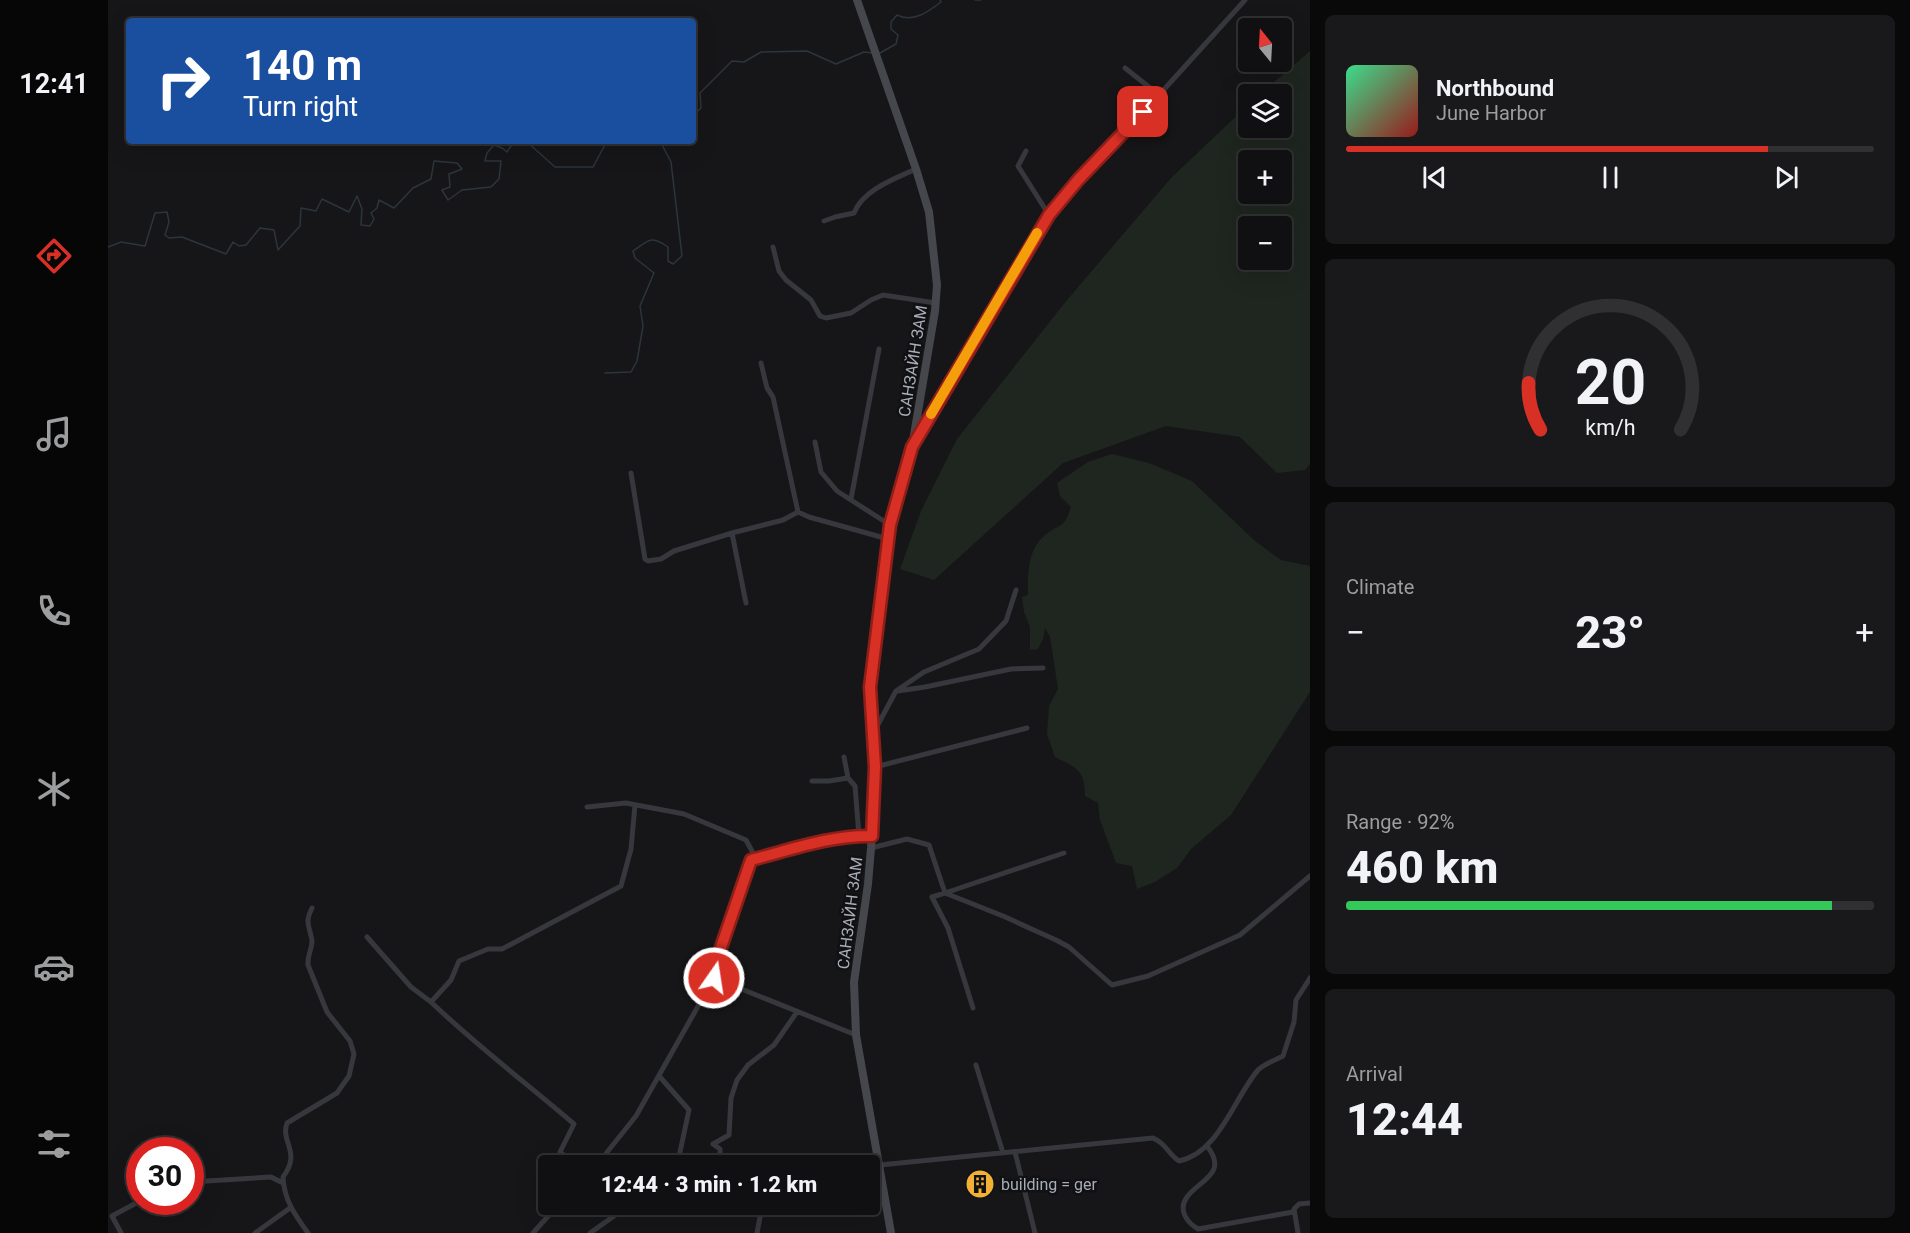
<!DOCTYPE html>
<meta charset="utf-8">
<style>
:root{--surface:#101012;--page:#19191b;--text:#f1f3f6;--muted:#9c9d9f;--line:#303032;--accent:#d93025}
body{margin:0;font-family:Roboto,sans-serif;background:var(--page);color:var(--text);height:100vh;display:flex;flex-direction:column;font-size:22px;white-space:nowrap}
*{box-sizing:border-box;margin:0}
p{font-size:20px;color:var(--muted)}
.icon{flex:none;width:33px;height:33px;fill:none;stroke:currentColor;stroke-width:2;stroke-linecap:round;stroke-linejoin:round}
.map{position:relative;flex:1;overflow:hidden}
.side{display:flex;flex-direction:column;gap:15px;padding:15px;background:#09090a;width:600px}
.side>*{flex:none}
.guide{position:absolute;left:18px;top:18px;width:570px;height:126px;border-radius:6px;box-shadow:0 6px 24px #0002,0 0 0 2px var(--line);background:#1a4fa0;color:#fff;overflow:hidden}
.needle{width:39px;rotate:342deg}
.tools{position:absolute;left:1130px;top:18px;display:grid;gap:12px}
.tools a{display:grid;place-items:center;width:54px;height:54px;border-radius:6px;background:var(--surface);box-shadow:0 6px 24px #0002,0 0 0 2px var(--line);font-size:30px}
.speed{position:absolute;left:18px;top:1137px;display:flex;gap:12px;font-size:30px;font-weight:700;text-align:center}
.speed>*{display:grid;place-content:center;width:78px;height:78px;border-radius:50%;background:var(--surface);box-shadow:0 6px 24px #0002,0 0 0 2px var(--line);line-height:1}
.speed .limit{border:9px solid #d22;background:#fff;color:#111}
.pin{position:absolute;display:grid;place-items:center;width:51px;height:51px;color:#fff;margin:-26px;border-radius:12px;box-shadow:0 3px 9px #0006}
.me{position:absolute;width:66px;margin:-33px;rotate:13deg;stroke-linejoin:round;filter:drop-shadow(0 0 4px #0008)}
.turn{display:flex;align-items:center;gap:21px;height:126px;padding:0 18px;font-size:27px}
.turn .icon{width:78px;height:78px;stroke-width:2.5}
.turn b{display:block;font-size:42px;line-height:51px}
.big{font-size:45px;font-weight:800;line-height:1.1}
.side .card{flex:1;display:flex;flex-direction:column;justify-content:center;gap:9px;min-width:0;padding:0 21px;border-radius:9px;background:var(--page)}
.side .dial{align-items:center;gap:0}
.dial svg{height:156px;overflow:visible;fill:none;stroke:var(--line);stroke-width:7;stroke-linecap:round;text-anchor:middle}
.dial text{fill:var(--text);stroke:none}
.song{display:flex;align-items:center;gap:18px}
.cover{width:72px;height:72px;border-radius:9px;background:linear-gradient(135deg,hsl(150 70% 55%),hsl(0 70% 35%))}
.played{height:6px;border-radius:3px;background:linear-gradient(90deg,var(--accent) 80%,var(--line) 80%)}
.keys{display:flex;justify-content:space-around;direction:ltr}
.heat{display:flex;justify-content:space-between;align-items:center;font-size:33px;direction:ltr}
.charge{height:9px;border-radius:4px;background:linear-gradient(90deg,#34c759 92%,var(--line) 0)}
.trip{position:absolute;left:430px;top:1155px;width:342px;height:60px;border-radius:6px;background:var(--surface);box-shadow:0 6px 24px #0002,0 0 0 2px var(--line);font-weight:800;line-height:60px;text-align:center}
main{display:flex;flex:1;min-height:0}
.menu{display:flex;flex-direction:column;width:108px;justify-content:space-around;align-items:center;background:#060607;color:var(--muted)}
.menu .icon{width:42px;height:42px}
.menu .active{color:var(--accent)}
.menu b{font-size:27px;color:var(--text)}
.map>svg:first-child{display:block}
</style>
<main>
<nav class="menu">
<b>12:41</b>
<svg class="icon active" aria-label="directions" viewBox="0 0 24 24"><path d="M12 3l9 9-9 9-9-9zM9 14v-3h6M13 9l2 2-2 2"/></svg>
<svg class="icon" aria-label="music" viewBox="0 0 24 24"><path d="M9 18V5l10-2v13"/><circle cx="6" cy="18" r="3"/><circle cx="16" cy="16" r="3"/></svg>
<svg class="icon" aria-label="phone" viewBox="0 0 24 24"><path d="M5 4h4l2 5-3 2q2 4 5 5l2-3 5 2v4C11 20 4 13 5 4z"/></svg>
<svg class="icon" aria-label="climate" viewBox="0 0 24 24"><path d="M12 3v18M4 7l16 10M4 17L20 7"/></svg>
<svg class="icon" aria-label="car" viewBox="0 0 24 24"><path d="M5 17H2v-5l4-1 3-4h7l3 4 3 1v5h-3M9 17h6M6 11h13"/><circle cx="7" cy="17" r="2"/><circle cx="17" cy="17" r="2"/></svg>
<svg class="icon" aria-label="filters" viewBox="0 0 24 24"><path d="M4 7h16M4 17h16"/><circle cx="9" cy="7" r="2"/><circle cx="15" cy="17" r="2"/></svg>
</nav>
<div class="map">
<svg width="1202" height="1233" viewBox="0 0 1202 1233">
<rect width="100%" height="100%" fill="#161618"/>
<!-- green -->
<path fill="#1e261f" fill-rule="evenodd" d="M1202,51v413l-5,6 -28,3 -37,-36 -74,-11 -103,37 -129,117 -34,-11 21,-58 36,-72 110,-139 104,-122 77,-73v23h33v-34h-21zM1140,160h33v34h-33zM1140,226h33v34h-33z
M1004,454l37,9 43,18 63,60 26,19 29,6v126l-79,123 -40,34 -14,19 -22,14 -18,7 -5,-23 -16,-3 -16,-43 -2,-17 -13,-7c0,-26 -9,-29 -30,-39l-8,-23 2,-28 9,-17 -8,-52 -5,-9 -2,11 -5,10 -8,1v-23l-6,-15 -2,-15 6,-2c0,-20 -1,-43 15,-58 16,-15 20,-5 28,-30l-11,-11 -3,-13 31,-21z"/>
<g fill="none" stroke-linecap="round" stroke-linejoin="round">
<!-- stream -->
<path stroke="#2c353c" stroke-width="1.5" d="M867,0h6
M772,53l16,-9 2,-9 -7,-6v-7l6,-7c16,8 31,-3 44,-13l-1,-2
M585,116l8,-8 -1,-15 32,-32 12,1 17,-10 46,-1 29,13 28,-12 9,1
M418,141l29,26h38l14,-26
M0,247l13,-5 24,4 10,-33 12,-1 2,10 -4,13 4,3 13,-1 44,17 7,-12 6,4 7,-1 14,-17 14,2 4,20 22,-24 1,-18 15,3 6,-12 27,13 8,-16 5,13 -1,16 9,1 4,-7 -3,-6 6,-5 2,-8 15,8 19,-20 18,-9 3,-18 23,2 5,6 -13,5 1,13 -8,3 6,10 14,-10 29,-3 8,-8 2,-18h-16l2,-8 7,-8 8,3 5,4 7,-11
M497,373l26,-1 6,-11 6,-35 -3,-20 14,-33 -19,-15 -2,-7c16,-11 18,-16 35,-4v14l5,3 9,-8 -11,-94 -11,-21"/>
<!-- minor -->
<path stroke="#37383d" stroke-width="5" d="M1017,68l34,27
M918,151l-8,15 31,49
M716,221l11,-4 19,-4c9,-23 40,-34 62,-44
M665,247l6,24 7,9 25,20 9,16 6,2 25,-5 20,-13 12,-5 53,8
M653,363l6,25 6,9 25,115
M707,442l6,30 16,19 53,34
M806,443l135,-228 29,-35 81,-85 86,-95
M523,473l14,86 3,2 13,-2 13,-8 58,-18 51,-13 15,-8 11,5 79,22
M743,499l28,-150
M624,533l14,70
M790,691l27,-4 86,-18 32,-1
M766,732l22,-41 28,-19 55,-23 27,-28 10,-31
M736,757l4,21
M767,767l152,-39
M704,781h17l19,-3 7,8 4,50
M479,807l39,-4 58,11 62,26 7,13 -36,106 -3,19 142,57
M763,848l36,-9 22,6 16,48 119,-40
M643,860c39,-10 80,-25 121,-24
M259,937l44,50 20,15 20,-22 8,-19 29,-12h14l119,-63 10,-37 4,-44
M323,1002c45,43 95,81 143,122l-14,28 17,14
M865,1008l-25,-80 -16,-31 13,-4 58,23 53,24 13,7 43,38 36,-9 92,-41 70,-59
M868,1065l27,88
M552,1077l29,33 -12,56
M1099,1146c22,28 -8,34 -20,51 -9,12 -1,25 11,32l95,-17
M907,1152l20,81
M772,1165l273,-27c14,6 14,15 26,23 40,-8 55,-63 79,-91 6,-6 17,-10 25,-14l11,-34 2,-22 14,-22
M488,1166l40,-50 78,-138
M612,1166v-17l-7,-5 16,-9 2,-37 6,-18 11,-15 26,-20 23,-33
M82,1182l81,-5 12,6
M762,1192l14,-2
M642,1204l11,8 40,-8
M13,1233l-9,-17 28,-15
M147,1233l35,-25
M200,1233c-13,-18 -24,-33 -25,-56 19,-25 -3,-35 4,-54l50,-30 12,-17 5,-22 -4,-13 -23,-29 -19,-47c-1,-9 4,-16 4,-24 -2,-15 -8,-17 0,-33
M425,1233l26,-29
M482,1233l41,-29
M649,1233l4,-21
M1190,1233l-4,-24 5,-5 11,-1"/>
<!-- secondary -->
<path stroke="#45474d" stroke-width="8" d="M749,0l59,169 13,43 8,73 -2,26 -23,136 -22,78 -8,57 -12,105 5,80 -4,81 -3,36 -14,98 2,53 35,198"/>
</g>
<g fill="none" stroke-linecap="round" stroke-linejoin="round">
<!-- route casing -->
<g stroke="#8d1f18" stroke-width="15">
<path id="route" d="M606,978l3,-19 34,-99c39,-10 80,-25 121,-24l3,-69 -5,-80 20,-162 22,-78 137,-232 29,-35 65,-68"/>
</g>
<!-- route -->
<use href="#route" stroke="#d93025" stroke-width="10"/>
<!-- slow -->
<path stroke="#f59e0b" stroke-width="10" d="M823,414l106,-181"/>
</g>
<!-- icons -->
<defs>
<g id="building-disc" transform="scale(1.5)"><circle r="9.5" fill="#f2b134" stroke="#111113"/><path d="M-4-6H4V6H1V3H-1V6H-4ZM-2.5-4.3h1.7v1.8h-1.7ZM.8-4.3h1.7v1.8H.8ZM-2.5-1h1.7V.8h-1.7ZM.8-1h1.7V.8H.8Z" fill="#111"/></g>
</defs>
<g fill-rule="evenodd">
<use href="#building-disc" x="872" y="1184"/>
</g>
<g text-anchor="middle" dominant-baseline="central" stroke-width="5" stroke-linejoin="round" paint-order="stroke">
<!-- street labels -->
<g font-size="16" fill="#a8adb8" stroke="#111113">
<text transform="translate(805 361) rotate(-81)">САНЗАЙН ЗАМ</text>
<text transform="translate(742 913) rotate(-83)">САНЗАЙН ЗАМ</text>
</g>
<!-- poi labels -->
<g font-size="16" fill="#a8adb8" stroke="#111113" text-anchor="start">
<text x="893" y="1184">building = ger</text>
</g>
</g>
</svg>
<div class="tools">
<a><svg class="needle" viewBox="-14 -14 28 28"><path d="M0-13l5 13h-10z" fill="#e53935"/><path d="M0 13l5-13h-10z" fill="#9c9d9f"/></svg></a>
<a><svg class="icon" aria-label="layers" viewBox="0 0 24 24"><path d="M12 4l9 5-9 5-9-5zM3 14l9 5 9-5"/></svg></a>
<a>+</a>
<a>−</a>
</div>
<div class="speed"><div class="limit">30</div></div>
<div class="pin" style="left:1035px;top:112px;background:#d93025"><svg class="icon" aria-label="arrive" viewBox="0 0 24 24"><path d="M6 21V4h12l-3 4 3 4H6"/></svg></div>
<svg class="me" style="left:606px;top:978px" viewBox="-20 -20 40 40"><circle r="17" fill="#d93025" stroke="#fff" stroke-width="3"/><path d="M0-11L8 9 0 5-8 9z" fill="#fff"/></svg>
<div class="trip">12:44 · 3 min · 1.2 km</div>
<div class="guide">
<div class="turn"><svg class="icon" aria-label="right" viewBox="0 0 24 24"><path d="M7 20v-9h11M14 6l5 5-5 5"/></svg><div><b>140 m</b>Turn right</div></div>
</div>
</div>
<section class="side">
<div class="card">
<div class="song"><i class="cover"></i><div><b>Northbound</b><p>June Harbor</p></div></div>
<div class="played"></div>
<div class="keys"><svg class="icon" aria-label="previous" viewBox="0 0 24 24"><path d="M18 5L8 12l10 7zM5 5v14"/></svg><svg class="icon" aria-label="pause" viewBox="0 0 24 24"><path d="M8 5v14M16 5v14"/></svg><svg class="icon" aria-label="next" viewBox="0 0 24 24"><path d="M6 5l10 7-10 7zM19 5v14"/></svg></div>
</div>
<div class="card dial"><svg viewBox="0 0 100 80">
<path d="M14 69A42 42 0 1 1 86 69"/>
<path d="M14 69A42 42 0 0 1 8 45" stroke="#d93025"/>
<text x="50" y="56" font-size="32" font-weight="700">20</text>
<text x="50" y="72" font-size="11">km/h</text>
</svg></div>
<div class="card"><p>Climate</p>
<div class="heat"><a>−</a><b class="big">23°</b><a>+</a></div>
</div>
<div class="card"><p>Range · 92%</p><b class="big">460 km</b><div class="charge"></div></div>
<div class="card"><p>Arrival</p><b class="big">12:44</b></div>
</section>
</main>
